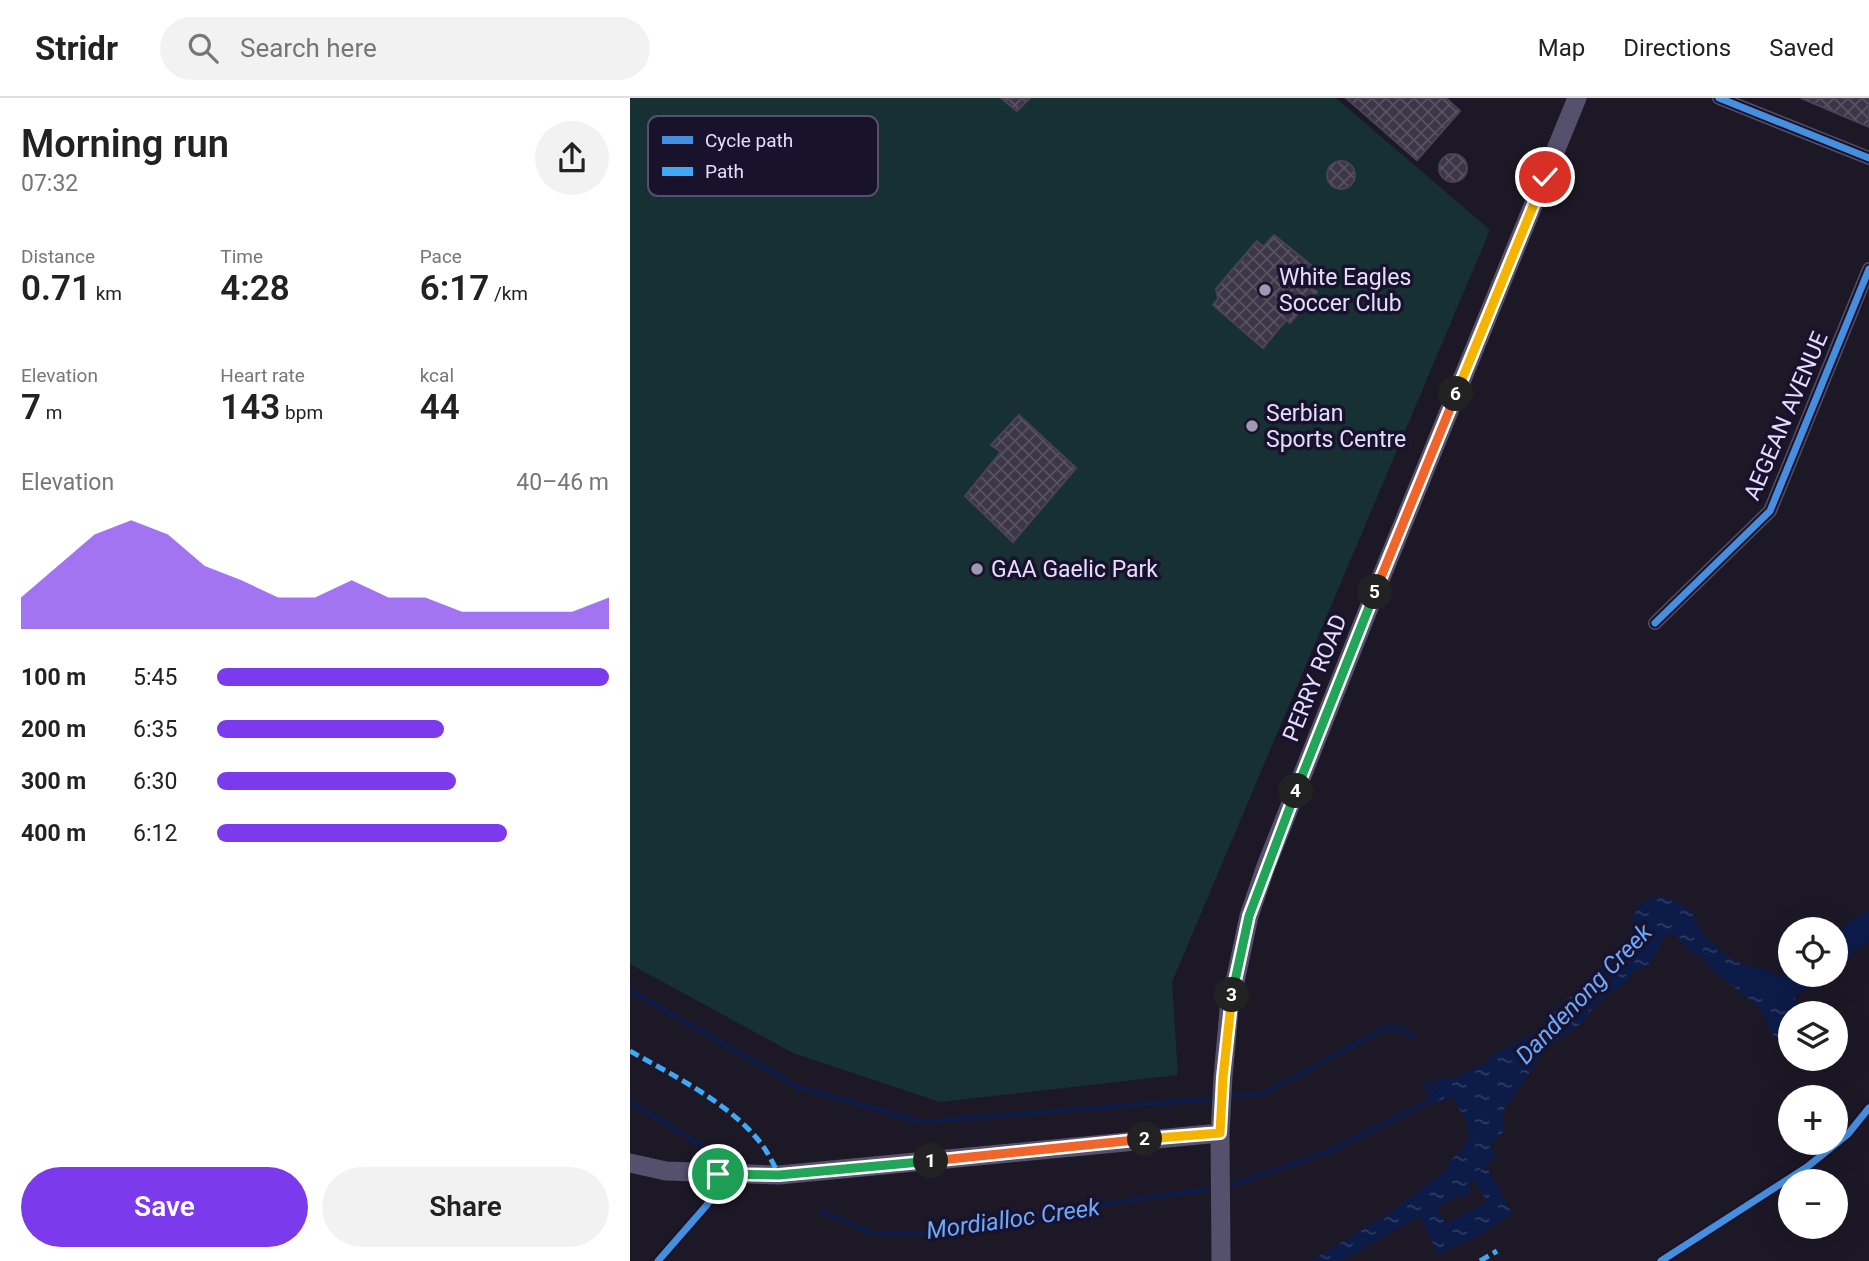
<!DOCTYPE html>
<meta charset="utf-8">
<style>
:root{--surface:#fff;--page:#f2f2f2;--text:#222;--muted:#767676;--line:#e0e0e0;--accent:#7c3aed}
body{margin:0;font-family:Roboto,sans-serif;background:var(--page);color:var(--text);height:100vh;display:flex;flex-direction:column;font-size:26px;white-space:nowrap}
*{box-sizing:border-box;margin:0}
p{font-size:23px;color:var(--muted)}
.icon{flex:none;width:38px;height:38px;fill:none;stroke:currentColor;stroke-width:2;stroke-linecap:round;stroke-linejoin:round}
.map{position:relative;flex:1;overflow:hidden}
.details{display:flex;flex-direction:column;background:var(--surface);width:630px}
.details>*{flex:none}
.controls{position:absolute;left:1148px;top:819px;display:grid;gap:14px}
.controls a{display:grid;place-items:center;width:70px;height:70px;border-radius:50%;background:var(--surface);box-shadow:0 7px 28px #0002;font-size:35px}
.pin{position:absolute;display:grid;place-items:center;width:60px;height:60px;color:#fff;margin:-30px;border:4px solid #fff;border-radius:50%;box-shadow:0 2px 7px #0007}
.km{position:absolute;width:35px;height:35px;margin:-18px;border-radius:50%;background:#222;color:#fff;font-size:19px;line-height:35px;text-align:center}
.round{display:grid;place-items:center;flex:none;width:74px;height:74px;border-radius:37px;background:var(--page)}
.head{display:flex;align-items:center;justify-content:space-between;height:119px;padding:0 21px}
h1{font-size:38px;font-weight:600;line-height:52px}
.figures{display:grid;grid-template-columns:repeat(3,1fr);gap:10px;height:119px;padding:7px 21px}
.figures div{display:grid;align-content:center}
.figures b{font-size:35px;font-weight:600}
.figures small{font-size:19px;font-weight:400}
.figures p{font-size:19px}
.chart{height:196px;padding:14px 21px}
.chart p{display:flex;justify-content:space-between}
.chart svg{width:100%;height:126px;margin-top:7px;fill:var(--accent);opacity:.7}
.action{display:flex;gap:14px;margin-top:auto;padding:14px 21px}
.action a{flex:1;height:80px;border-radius:42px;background:var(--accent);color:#fff;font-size:28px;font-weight:600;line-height:80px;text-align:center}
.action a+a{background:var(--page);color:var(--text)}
ul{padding:0 21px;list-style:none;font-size:23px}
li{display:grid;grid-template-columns:112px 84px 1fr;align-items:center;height:52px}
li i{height:18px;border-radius:9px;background:var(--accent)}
header{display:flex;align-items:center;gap:42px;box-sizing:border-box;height:98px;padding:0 35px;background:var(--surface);border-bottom:2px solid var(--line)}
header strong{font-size:33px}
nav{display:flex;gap:38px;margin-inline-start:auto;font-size:24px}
.search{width:490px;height:63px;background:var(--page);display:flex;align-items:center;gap:18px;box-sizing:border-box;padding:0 24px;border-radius:38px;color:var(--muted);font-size:26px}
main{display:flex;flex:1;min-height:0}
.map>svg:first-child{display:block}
.grass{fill:#163034}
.water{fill:url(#water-ripples);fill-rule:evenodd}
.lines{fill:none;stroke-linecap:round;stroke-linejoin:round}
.stream{stroke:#0d1b49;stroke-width:4.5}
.river{stroke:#0d1b49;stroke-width:26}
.building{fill:url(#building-cross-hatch);stroke:#494358;stroke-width:2}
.street{stroke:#524d67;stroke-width:14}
.secondary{stroke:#55506c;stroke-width:19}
.quiet{stroke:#3fa9f5;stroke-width:5;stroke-dasharray:10 5;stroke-linecap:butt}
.cycleway-casing{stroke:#19122c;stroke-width:11}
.cycleway{stroke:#468fdf;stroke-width:7}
.split-1-casing{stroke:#fff;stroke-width:14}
.split-2-casing{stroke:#fff;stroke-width:14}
.split-3-casing{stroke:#fff;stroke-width:14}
.split-4-casing{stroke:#fff;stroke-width:14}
.split-5-casing{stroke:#fff;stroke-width:14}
.split-6-casing{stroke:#fff;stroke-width:14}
.split-7-casing{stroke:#fff;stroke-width:14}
.split-1{stroke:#22a559;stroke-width:9}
.split-2{stroke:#f0652b;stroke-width:9}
.split-3{stroke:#f5b400;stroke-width:9}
.split-4{stroke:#22a559;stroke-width:9}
.split-5{stroke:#22a559;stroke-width:9}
.split-6{stroke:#f0652b;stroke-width:9}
.split-7{stroke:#f5b400;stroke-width:9}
.poi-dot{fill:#9f98b3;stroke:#19122c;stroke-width:2.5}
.labels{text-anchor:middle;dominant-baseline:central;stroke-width:7;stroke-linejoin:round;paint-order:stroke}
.poi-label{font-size:23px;fill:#e5ddff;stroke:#19122c;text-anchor:start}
.street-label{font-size:23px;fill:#e5ddff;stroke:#19122c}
.water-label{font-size:24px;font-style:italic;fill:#6baaff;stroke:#19122c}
.key{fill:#19122c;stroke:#564f6b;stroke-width:2}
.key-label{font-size:19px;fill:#e5ddff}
</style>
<header>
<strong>Stridr</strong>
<div class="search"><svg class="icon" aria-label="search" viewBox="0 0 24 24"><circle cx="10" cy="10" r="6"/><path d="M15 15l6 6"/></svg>Search here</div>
<nav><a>Map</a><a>Directions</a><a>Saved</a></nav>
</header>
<main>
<section class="details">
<div class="head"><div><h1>Morning run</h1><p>07:32</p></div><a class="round"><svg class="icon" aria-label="share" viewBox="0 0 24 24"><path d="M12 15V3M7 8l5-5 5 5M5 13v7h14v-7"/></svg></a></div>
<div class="figures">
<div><p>Distance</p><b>0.71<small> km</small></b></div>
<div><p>Time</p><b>4:28</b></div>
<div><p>Pace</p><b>6:17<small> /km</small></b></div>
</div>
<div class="figures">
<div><p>Elevation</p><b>7<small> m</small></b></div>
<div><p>Heart rate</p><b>143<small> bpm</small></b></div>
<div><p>kcal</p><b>44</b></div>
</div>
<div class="chart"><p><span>Elevation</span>40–46 m</p>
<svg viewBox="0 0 160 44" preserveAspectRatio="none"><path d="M0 44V33L10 22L20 11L30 6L40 11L50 22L60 27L70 33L80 33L90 27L100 33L110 33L120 38L130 38L140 38L150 38L160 33V44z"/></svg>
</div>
<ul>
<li><b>100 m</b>5:45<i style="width:100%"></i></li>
<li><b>200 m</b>6:35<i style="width:58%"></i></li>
<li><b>300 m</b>6:30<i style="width:61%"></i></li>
<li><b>400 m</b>6:12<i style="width:74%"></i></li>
</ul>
<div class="action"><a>Save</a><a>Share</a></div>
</section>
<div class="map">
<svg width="1239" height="1163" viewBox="0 0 1239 1163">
<defs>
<pattern id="water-ripples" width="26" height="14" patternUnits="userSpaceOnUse" patternTransform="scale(1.75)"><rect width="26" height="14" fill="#0d1b49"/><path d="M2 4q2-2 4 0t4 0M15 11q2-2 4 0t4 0" fill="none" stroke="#303c64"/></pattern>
<pattern id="building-cross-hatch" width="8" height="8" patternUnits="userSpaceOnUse" patternTransform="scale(1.75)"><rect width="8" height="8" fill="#3c3647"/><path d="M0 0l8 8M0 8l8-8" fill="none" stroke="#585363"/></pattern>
</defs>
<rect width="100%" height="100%" fill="#1c1826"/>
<path class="grass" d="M0,0H706L860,132L542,884L548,977L310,1004L163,955L0,866Z"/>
<path class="water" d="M1026,798L1043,802L1062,813C1068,837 1093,857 1115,867C1123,871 1134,870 1142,874C1152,880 1162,901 1176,911L1173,915H1160V936L1145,940L1129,909L1087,876L1073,861L1057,851L1043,835L1033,839L1021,866L1004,872L996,884L963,909L955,922L915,952L873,1013V1034L860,1047L866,1059L846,1074L857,1069L882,1115L847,1139L808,1156L790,1118L712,1163H681L761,1114L816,1072L821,1062L832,1052L837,1043L838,1027L823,999L807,1006L801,985L814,979L827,981L837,972L852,967L863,957L910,931L923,912L939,900L995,843L1003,829L1002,821L1010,807ZM842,1079L857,1103L816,1126L806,1109L832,1096L833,1100L838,1097Z"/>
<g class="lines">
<path class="stream" d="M0,892L168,989L292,1024L579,1001
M795,985L804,1000
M604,998L633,996L755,930L773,931L783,939
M0,1004L73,1048
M604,1086L702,1052L810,998
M191,1113L243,1136H306L387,1123L455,1109L578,1091"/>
<path class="river" d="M1206,852L1239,826
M1127,882L1147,896L1173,877"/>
</g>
<path class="building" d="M371,0H400L387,13Z
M716,0H816L830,13L787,62Z
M1171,0H1239V29Z
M809 70a14 14 0 1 1 28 0a14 14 0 1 1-28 0Z
M697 77a14 14 0 1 1 28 0a14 14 0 1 1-28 0Z
M644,137L692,176L680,189L687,194L660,225L656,222L633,250L583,207L588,201L586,191L602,172L627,143L633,149Z
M389,317L446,370L383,444L335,398L371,354L361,347Z"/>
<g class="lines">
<path class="street" d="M1089,0L1239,60
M1025,525L1140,413L1239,171"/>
<path class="secondary" d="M0,1065L36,1073L149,1077L590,1035
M591,1163L590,1035L593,979L599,912L619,818L636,768L750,482L947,0"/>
<path class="quiet" d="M0,953C44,978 102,1006 133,1048C139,1057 144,1067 149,1077
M850,1163L867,1153"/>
<g class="cycleway-casing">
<path id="cycleway" d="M1089,0L1239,60
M1025,525L1140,413L1239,171
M28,1163L76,1108L98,1076
M1031,1163L1177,1069L1218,1036L1239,1010"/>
</g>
<use href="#cycleway" class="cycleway"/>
</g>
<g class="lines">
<g class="split-1-casing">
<path id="split-1" d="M88,1076L149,1077L301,1063"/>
</g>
<g class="split-2-casing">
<path id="split-2" d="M301,1063L515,1041"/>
</g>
<g class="split-3-casing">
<path id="split-3" d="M515,1041L590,1035L593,979L602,897"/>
</g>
<g class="split-4-casing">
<path id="split-4" d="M602,897L619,818L666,693"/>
</g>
<g class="split-5-casing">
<path id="split-5" d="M666,693L745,494"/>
</g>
<g class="split-6-casing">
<path id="split-6" d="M745,494L826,296"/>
</g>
<g class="split-7-casing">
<path id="split-7" d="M826,296L915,79"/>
</g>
<use href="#split-1" class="split-1"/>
<use href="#split-2" class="split-2"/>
<use href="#split-3" class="split-3"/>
<use href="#split-4" class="split-4"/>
<use href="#split-5" class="split-5"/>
<use href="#split-6" class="split-6"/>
<use href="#split-7" class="split-7"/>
</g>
<g class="poi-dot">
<circle cx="635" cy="192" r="7"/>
<circle cx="622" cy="328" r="7"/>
<circle cx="347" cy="471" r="7"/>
</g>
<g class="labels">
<g class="poi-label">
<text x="649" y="179">White Eagles<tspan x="649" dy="26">Soccer Club</tspan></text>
<text x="636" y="315">Serbian<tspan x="636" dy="26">Sports Centre</tspan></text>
<text x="361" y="471">GAA Gaelic Park</text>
</g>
<g class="street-label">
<text transform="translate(1156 318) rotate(-67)">AEGEAN AVENUE</text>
<text transform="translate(685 580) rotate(-68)">PERRY ROAD</text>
</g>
<g class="water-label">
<text transform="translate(954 896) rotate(-46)">Dandenong Creek</text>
<text transform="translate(383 1121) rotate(-8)">Mordialloc Creek</text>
</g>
</g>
<rect x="18" y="18" width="230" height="80" rx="10" class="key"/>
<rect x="32" y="38" width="31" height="8" fill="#468fdf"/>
<rect x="32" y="69" width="31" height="9" fill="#3fa9f5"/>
<g class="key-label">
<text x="75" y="49">Cycle path</text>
<text x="75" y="80">Path</text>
</g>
</svg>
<div class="controls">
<a><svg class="icon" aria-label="locate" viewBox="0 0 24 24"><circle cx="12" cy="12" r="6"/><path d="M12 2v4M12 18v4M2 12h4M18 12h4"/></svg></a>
<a><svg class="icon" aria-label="layers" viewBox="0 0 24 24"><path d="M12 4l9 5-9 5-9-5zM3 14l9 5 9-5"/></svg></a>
<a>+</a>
<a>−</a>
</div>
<div class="pin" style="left:88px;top:1076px;background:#1e9e55"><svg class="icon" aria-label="arrive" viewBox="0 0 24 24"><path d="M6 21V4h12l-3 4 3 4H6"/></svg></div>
<div class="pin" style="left:915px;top:79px;background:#d93025"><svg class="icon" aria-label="check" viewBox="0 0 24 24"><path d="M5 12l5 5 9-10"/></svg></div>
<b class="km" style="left:301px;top:1063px">1</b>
<b class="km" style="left:515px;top:1041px">2</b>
<b class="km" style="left:602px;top:897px">3</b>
<b class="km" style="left:666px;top:693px">4</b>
<b class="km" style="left:745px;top:494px">5</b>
<b class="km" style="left:826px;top:296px">6</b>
</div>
</main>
